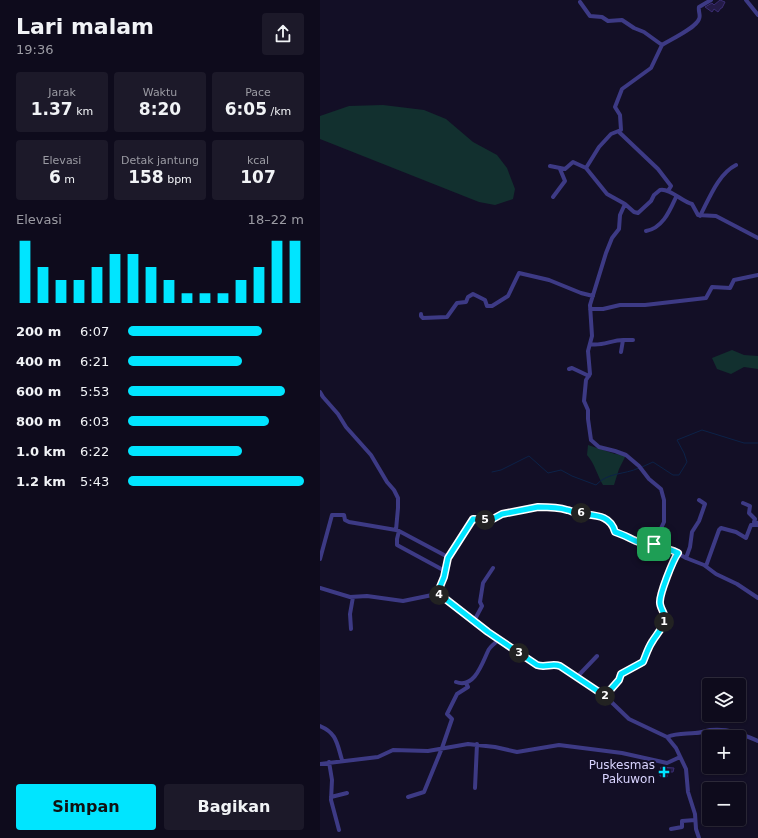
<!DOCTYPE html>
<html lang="id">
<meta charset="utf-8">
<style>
:root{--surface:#0e0b1c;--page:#1c1929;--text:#f1f3f6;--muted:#9b9ba3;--line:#2e2b3b;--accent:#00e5ff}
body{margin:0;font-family:"DejaVu Sans",sans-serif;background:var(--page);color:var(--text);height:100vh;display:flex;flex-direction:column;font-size:15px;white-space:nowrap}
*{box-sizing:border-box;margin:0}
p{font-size:13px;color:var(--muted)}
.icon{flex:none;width:22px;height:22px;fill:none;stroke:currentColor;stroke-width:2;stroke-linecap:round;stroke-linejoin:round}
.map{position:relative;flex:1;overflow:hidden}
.details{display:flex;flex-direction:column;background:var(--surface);width:320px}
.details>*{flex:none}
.buttons{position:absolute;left:382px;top:678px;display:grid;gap:8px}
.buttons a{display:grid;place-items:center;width:44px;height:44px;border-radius:4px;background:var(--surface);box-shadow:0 1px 3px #0004,0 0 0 1px var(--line);font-size:20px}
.pin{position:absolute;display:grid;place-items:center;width:34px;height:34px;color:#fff;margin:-17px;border-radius:8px;box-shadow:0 2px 6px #0006}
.km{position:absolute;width:20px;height:20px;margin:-10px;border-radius:50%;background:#222;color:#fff;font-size:11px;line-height:20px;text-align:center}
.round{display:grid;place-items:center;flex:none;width:42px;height:42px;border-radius:4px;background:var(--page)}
.summary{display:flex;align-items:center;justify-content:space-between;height:68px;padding:0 16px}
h1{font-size:22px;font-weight:700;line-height:30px}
.metrics{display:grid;grid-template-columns:repeat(3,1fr);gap:6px;height:68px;padding:4px 16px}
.metrics div{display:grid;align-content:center;border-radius:4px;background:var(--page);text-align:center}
.metrics b{font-size:17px;font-weight:700}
.metrics small{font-size:11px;font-weight:400}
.metrics p{font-size:11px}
.chart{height:112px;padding:8px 16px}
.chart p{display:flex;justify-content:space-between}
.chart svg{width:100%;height:72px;margin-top:4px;stroke:var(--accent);stroke-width:6}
.primary-button{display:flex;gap:8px;margin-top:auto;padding:8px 16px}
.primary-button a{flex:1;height:46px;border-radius:4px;background:var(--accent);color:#111;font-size:16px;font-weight:700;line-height:46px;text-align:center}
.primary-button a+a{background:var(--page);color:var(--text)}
ul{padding:0 16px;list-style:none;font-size:13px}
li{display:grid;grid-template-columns:64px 48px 1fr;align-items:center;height:30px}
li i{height:10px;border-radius:5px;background:var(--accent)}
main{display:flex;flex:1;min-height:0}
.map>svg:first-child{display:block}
.green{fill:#12302f}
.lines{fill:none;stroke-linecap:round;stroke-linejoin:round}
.stream{stroke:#0c2248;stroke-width:1}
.building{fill:#241b47;stroke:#3b2d73}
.minor{stroke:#3d3a85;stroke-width:4}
.route-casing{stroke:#fff;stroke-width:8}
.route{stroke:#00e5ff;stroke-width:5}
.poi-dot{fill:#00e5ff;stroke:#130f26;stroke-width:1.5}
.labels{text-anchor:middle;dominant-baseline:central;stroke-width:4;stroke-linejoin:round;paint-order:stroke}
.poi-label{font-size:12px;fill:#d9d4ff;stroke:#130f26;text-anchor:end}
</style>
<main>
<section class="details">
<div class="summary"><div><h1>Lari malam</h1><p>19:36</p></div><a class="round"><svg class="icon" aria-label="share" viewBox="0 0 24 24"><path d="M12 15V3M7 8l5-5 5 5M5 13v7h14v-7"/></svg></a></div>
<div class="metrics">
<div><p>Jarak</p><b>1.37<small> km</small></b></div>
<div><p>Waktu</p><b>8:20</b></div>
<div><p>Pace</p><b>6:05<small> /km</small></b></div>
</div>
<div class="metrics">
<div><p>Elevasi</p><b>6<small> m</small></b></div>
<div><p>Detak jantung</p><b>158<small> bpm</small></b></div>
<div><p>kcal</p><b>107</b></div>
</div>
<div class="chart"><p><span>Elevasi</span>18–22 m</p>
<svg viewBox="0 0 160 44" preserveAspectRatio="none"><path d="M5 44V6M15 44V22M25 44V30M35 44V30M45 44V22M55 44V14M65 44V14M75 44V22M85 44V30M95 44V38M105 44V38M115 44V38M125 44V30M135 44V22M145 44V6M155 44V6"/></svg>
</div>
<ul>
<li><b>200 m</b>6:07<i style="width:76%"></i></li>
<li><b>400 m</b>6:21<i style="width:65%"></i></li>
<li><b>600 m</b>5:53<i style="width:89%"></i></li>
<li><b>800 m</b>6:03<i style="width:80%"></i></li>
<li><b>1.0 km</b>6:22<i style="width:65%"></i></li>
<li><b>1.2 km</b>5:43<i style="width:100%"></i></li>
</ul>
<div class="primary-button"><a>Simpan</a><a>Bagikan</a></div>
</section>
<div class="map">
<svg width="438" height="838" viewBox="0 0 438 838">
<rect width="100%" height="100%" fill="#130f26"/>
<path class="green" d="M63,105L104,110L126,119L153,142L177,155L187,168L195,189L193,199L175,205L159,202L0,139V116L29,106Z
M412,350L424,355L438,356V369L424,367L411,374L397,369L392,358Z
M268,445L295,454L306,455L299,469L294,485H283C277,475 275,464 267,455Z"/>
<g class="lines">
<path class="stream" d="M322,467L333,462L353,475H359L367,462L364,453L357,440L382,430L424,443H438
M172,472L181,470L209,456L228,473L241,470L252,476L276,485C288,472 304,475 319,468"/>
</g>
<path class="building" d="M400,0L405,2L402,8H401L398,12L394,9L392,12L385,7L392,3L394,5Z
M341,767L354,768L353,772H347V777L340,776Z"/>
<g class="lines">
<path class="minor" d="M426,0L438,15
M260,2L270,16L282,17L288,21L302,20L314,28L324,32L342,45
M299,132L338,169L351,186L348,191
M230,166L245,169L253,162L266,168L279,147L291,134L301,130L300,115L295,107L302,89L331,68L342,45C350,40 376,28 379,19C381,16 378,11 379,7L391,0
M266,168L287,194L305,204
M233,197L245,181L240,169
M380,216C389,199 398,174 416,165
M326,231C343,228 350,210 356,197
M270,309H283L300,305H325L386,298L392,287L410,288L414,280L438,275
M101,314V316L103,318L127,317L137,303L146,302L148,297L153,294L165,300L167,306H172L188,296L199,273L229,280L261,293L273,296
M303,340H313
M270,344C280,347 292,340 303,340L301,352
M249,369L252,368L269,376
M0,392L3,397L18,414L26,427L51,455L67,482L74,490L78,498V508L76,530L79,531L77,539V545L125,571L122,584L117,594
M379,500L385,504L379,521L372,532L370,547L366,558L350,549L335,545L334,543L344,522V500L341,489L329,479L319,466L306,455L295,451L279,447L271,440L268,419V410L264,401L266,380L270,374L268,351L272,336L270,305L286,253L292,238L299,229L300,215L305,204L314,212L318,213L331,201L334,195L340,190C350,188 361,201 372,204L378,215L396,216L438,238
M423,503L430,506L429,513L435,519L434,522L438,523
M79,531L126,556L128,559L125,571
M128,558L153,519L171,520L182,514L218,507L241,509L254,513L278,516L291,522L294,526L295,532L322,543L334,544
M366,558L384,565L396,574L417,584L438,598
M0,559L12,515H24L25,520L29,522L76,530
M386,566L399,530L401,528L416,532L426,538L431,525H438
M0,588L30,597L47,596L83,601L117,594L120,595L168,632L217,665C225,668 232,663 241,666L283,694L309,719L347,737L356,748L366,769L368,792L375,814L376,829L379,838
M154,621L162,606L160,602L163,583L173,568
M31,629L30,614L33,597
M257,677L277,656
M136,682C154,689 162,664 168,651C170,646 176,643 179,639
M285,696L299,680L301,674L323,662C326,655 328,648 332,642C336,635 343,628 345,620C346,615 340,608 340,603C339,594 353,560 358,553
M0,726C17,733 17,744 22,760
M347,737C357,733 365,734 375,733C380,733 385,731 390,730C409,728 422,734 438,741
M9,762L12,780L11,800L19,830
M0,764L58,757L73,750L108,751L148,744L175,747L197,752L239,745L302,753L347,763L360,757
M155,788L157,744
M11,797L27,793
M88,797L104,792L122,748L132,719L127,714L137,694L148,687L146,683
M351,829L362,827V821L375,820"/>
</g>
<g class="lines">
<g class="route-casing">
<path id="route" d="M218,507C227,507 238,507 247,510C250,510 252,512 256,513C272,516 290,513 295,532C305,535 312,540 321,543C334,547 345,546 358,553C353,560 339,595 340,603C340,608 346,615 345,620C343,628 336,635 332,642C328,648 326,655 323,662L301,674L299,680L285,696L240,666C232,663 225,668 217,665L168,632L123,597L117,594L124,577L128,558L153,519L171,520L182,514Z"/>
</g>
<use href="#route" class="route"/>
</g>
<path class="poi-dot" d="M342 766h4v4h4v4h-4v4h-4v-4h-4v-4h4z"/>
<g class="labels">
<g class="poi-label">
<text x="335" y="765">Puskesmas<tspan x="335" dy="14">Pakuwon</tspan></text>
</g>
</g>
</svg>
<div class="buttons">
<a><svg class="icon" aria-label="layers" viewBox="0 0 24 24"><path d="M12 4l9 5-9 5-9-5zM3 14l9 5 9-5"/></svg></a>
<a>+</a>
<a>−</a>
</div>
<div class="pin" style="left:334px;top:544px;background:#1e9e55"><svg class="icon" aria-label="arrive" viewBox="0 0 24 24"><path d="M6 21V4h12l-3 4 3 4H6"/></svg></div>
<b class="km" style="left:344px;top:622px">1</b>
<b class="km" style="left:285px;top:696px">2</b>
<b class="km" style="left:199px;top:653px">3</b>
<b class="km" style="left:119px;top:595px">4</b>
<b class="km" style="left:165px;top:520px">5</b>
<b class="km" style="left:261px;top:513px">6</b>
</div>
</main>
